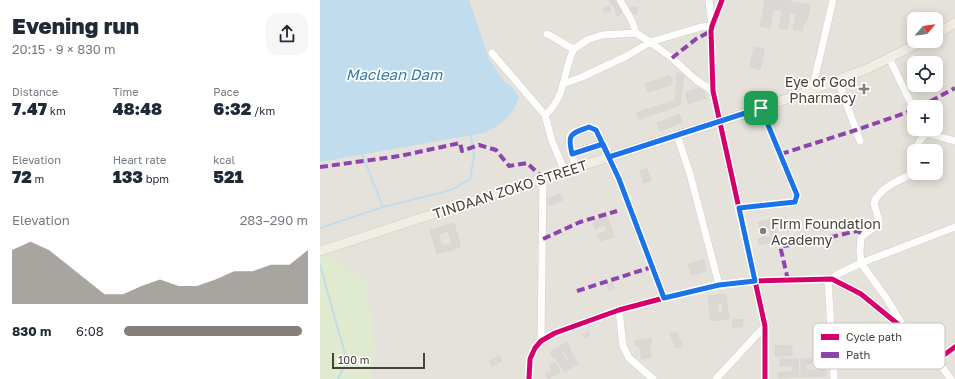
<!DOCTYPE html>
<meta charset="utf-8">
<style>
:root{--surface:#fff;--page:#f6f6f7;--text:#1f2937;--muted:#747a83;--accent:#847f78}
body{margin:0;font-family:"Golos Text",sans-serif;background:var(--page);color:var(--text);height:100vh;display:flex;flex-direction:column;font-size:15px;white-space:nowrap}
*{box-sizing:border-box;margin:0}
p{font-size:13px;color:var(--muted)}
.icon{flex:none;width:22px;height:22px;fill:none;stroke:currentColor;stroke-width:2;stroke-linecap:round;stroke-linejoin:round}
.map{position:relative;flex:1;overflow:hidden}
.side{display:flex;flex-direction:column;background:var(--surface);width:320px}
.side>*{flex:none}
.needle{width:26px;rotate:61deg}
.fabs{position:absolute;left:587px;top:12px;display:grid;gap:8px}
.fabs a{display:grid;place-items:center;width:36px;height:36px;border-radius:8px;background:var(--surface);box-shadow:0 2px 10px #0003;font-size:20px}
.scale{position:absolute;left:12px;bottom:10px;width:93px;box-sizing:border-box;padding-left:4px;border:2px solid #484239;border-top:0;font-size:11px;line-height:14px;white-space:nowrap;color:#484239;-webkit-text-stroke:3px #fff;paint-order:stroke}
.pin{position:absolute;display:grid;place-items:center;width:34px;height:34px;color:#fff;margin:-17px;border-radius:8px;box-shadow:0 2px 6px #0006}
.round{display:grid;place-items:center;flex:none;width:42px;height:42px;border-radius:12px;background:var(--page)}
.head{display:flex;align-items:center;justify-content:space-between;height:68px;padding:0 12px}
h1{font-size:22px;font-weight:800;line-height:30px}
.figures{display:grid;grid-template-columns:repeat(3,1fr);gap:6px;height:68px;padding:4px 12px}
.figures div{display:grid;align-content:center}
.figures b{font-size:17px;font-weight:800}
.figures small{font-size:11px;font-weight:400}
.figures p{font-size:11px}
.chart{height:112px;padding:8px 12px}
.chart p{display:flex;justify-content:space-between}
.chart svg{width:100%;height:72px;margin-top:4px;fill:var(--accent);opacity:.7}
ul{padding:0 12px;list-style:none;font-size:13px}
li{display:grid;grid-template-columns:64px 48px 1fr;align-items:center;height:30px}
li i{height:10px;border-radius:5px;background:var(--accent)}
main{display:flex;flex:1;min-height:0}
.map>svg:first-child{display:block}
.residential{fill:#e5e2db;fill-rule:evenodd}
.education{fill:#e8e3d9}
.green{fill:#e0eacf}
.water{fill:#c1dcec}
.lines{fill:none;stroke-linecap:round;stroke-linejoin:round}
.stream{stroke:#c1dcec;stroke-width:2}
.building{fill:#dad7d4;stroke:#dad7d3;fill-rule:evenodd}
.minor-casing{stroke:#d0cecb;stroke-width:8}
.major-casing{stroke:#d3cbbc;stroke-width:10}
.minor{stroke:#fdfdfc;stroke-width:7}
.major{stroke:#f1ede5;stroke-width:9}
.quiet{stroke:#8e44ad;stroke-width:4;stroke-dasharray:8 4;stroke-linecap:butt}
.cycleway-casing{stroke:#fff;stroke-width:8}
.cycleway{stroke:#d6006c;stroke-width:5}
.route-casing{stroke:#fff;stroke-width:8}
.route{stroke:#1a73e8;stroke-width:5}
.poi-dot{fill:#847f78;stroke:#fff;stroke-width:1.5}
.labels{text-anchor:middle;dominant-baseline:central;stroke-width:3.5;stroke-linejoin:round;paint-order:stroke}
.poi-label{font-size:14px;fill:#484239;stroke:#fff;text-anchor:end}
.street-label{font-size:14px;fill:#484239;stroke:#fff}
.water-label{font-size:15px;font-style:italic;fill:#377aa4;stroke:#fff}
.key{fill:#fff;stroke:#c8c6c4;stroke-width:1}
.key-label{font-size:11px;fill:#484239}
</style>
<main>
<section class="side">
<div class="head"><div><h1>Evening run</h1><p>20:15 · 9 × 830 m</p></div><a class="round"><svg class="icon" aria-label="share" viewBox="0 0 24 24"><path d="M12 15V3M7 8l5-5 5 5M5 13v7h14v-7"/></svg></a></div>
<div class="figures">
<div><p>Distance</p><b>7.47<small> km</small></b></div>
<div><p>Time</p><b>48:48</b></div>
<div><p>Pace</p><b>6:32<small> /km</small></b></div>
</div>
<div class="figures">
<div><p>Elevation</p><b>72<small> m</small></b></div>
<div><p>Heart rate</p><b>133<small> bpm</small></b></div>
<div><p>kcal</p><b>521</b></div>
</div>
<div class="chart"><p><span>Elevation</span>283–290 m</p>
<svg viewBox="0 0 160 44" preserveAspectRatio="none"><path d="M0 44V11L10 6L20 11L30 20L40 29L50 38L60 38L70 33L80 29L90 33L100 33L110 29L120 24L130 24L140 20L150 20L160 11V44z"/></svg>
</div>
<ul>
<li><b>830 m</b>6:08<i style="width:97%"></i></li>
</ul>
</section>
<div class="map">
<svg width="635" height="379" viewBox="0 0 635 379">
<rect width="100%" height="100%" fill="#f2f0ed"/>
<path class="residential" d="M0,0H635V379H0ZM594,19H616V41H594ZM594,63H616V85H594ZM594,107H616V129H594ZM594,151H616V173H594Z"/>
<path class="education" d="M456,213L462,243L430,250L423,220Z"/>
<path class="green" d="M7,255L47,282L55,350L52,379H0V257Z"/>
<path class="water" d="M0,0H149L170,61L184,81L192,87L199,97C193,115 182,125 164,133L0,162Z"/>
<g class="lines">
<path class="stream" d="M42,154L63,207
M0,228L63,207L131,190L150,179L154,156L151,135
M0,265L27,361L18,379"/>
</g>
<path class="building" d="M289,0H296L299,4L295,8Z
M445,0H464L490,5L487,20H485L482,31L473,29L476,14L470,13L467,29L459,28L462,11L453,9L450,28L440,26Z
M289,6L291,10L285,13L283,9Z
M300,6L304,11L298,16L295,12L297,11L295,9Z
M317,7L318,13L309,14V8Z
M434,47L445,49L440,70L430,67Z
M357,73L364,74L360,105H355Z
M350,75L353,84L328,92L325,84Z
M382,87L386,98L369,104L365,93Z
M353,101L355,107L319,119L316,113Z
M359,114L362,122L340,131L337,123Z
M327,169L331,181L324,183L320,171Z
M240,194L243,200L228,206L226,199Z
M287,216L294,237L280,241L277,235L287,231L285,225L275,229L273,221Z
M454,219L459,241L439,245L438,239L451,236L449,228L440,230L438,222Z
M134,223L141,247L117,254L110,230ZM128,231L132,244L122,246L118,234Z
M384,260L386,271L371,275L368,264Z
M293,283L294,289L289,291L287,285Z
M406,294L409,319L391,321L388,296ZM402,303L403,313L398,314L397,304Z
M413,319L423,320L422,327H412Z
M268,331L270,335L264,338L262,334Z
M356,331L363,346L356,348L350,334Z
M331,338L332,343H329L331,357L322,359L319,345L316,346L315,341Z
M247,342L250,348L233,357L230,352Z
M472,345V355L455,356V346Z
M249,348L258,364L244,372L235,357L242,354L247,361L249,359L244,351Z
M179,356L182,361L172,366L169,361Z
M505,358L506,376L481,377V359ZM499,363V370H486V364Z
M460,359H478L479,377L458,378V372H472V366H460Z
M235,362L240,372L228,379L225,374L232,370L229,366Z"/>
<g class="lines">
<g class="minor-casing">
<path id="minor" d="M300,0L312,21L316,33
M402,0L392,26L391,31L393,91L445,326V379
M227,34C237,38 244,45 254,49L267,40L282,35L316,33L337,47L352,58L376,80L393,91
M172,53L225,115L232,141L245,172
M569,58L594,109
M518,80L540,141
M243,84L262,77L307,56L330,42L381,27L392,26L389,0
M492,90L513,0
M225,115C247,96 242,72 254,49
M604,129L606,133L635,141
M357,135L370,174L399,285
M596,151L599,142L606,133
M252,154L283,143
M256,168C254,161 245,139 252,133C254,132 259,131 261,130C267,128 271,126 276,130L299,179L344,298
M419,208L470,203L475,202L477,195L441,108
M508,279L514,379
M512,279L518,274L541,263L635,227
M299,310L303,346L309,358L333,379
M583,326L567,299L541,263L540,251L541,237L559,224V221L554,203C559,188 581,179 595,173
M221,341L223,178
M617,360L631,379
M209,379L210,359L215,348L221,341L235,333L299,310L344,298L399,285L435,281L512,279L541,294L585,330L604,357L611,361L617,360L635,347
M396,379L445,326"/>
</g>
<g class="major-casing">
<path id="major" d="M616,34L635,23
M0,251L223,178L400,122L492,90L549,68L603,41"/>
</g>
<use href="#minor" class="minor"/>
<use href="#major" class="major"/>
<path class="quiet" d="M352,58L376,39L391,31
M600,107L635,88
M461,154L536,130L594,110
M0,167L80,156L140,143L142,151L159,145L176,150L189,166L207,163L223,178
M223,239L260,222L297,211
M468,280L461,250V247L464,246L502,239L537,231L543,234
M257,291L332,267"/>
<g class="cycleway-casing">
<path id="cycleway" d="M402,0L392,26L391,31L393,91L445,326V379
M209,379L210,359L215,348L221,341L235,333L299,310L344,298L399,285L435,281L512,279L541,294L585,330L604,357L611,361L617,360L635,347"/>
</g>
<use href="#cycleway" class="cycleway"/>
</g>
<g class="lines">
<g class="route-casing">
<path id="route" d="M441,108L289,157L283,144L252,154C247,133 251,134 269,127L276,130L299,179L344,298L399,285L435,281L419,208L475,202L477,195L441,108"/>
</g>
<use href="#route" class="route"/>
</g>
<g class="poi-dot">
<path d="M542 83h4v4h4v4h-4v4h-4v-4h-4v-4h4z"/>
<circle cx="443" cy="231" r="4"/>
</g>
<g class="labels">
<g class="poi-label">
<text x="536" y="81">Eye of God<tspan x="536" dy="16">Pharmacy</tspan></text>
<text x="451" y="223" text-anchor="start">Firm Foundation<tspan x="451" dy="16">Academy</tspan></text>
</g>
<g class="street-label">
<text transform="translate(190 189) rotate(-18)">TINDAAN ZOKO STREET</text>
</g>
<g class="water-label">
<text x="74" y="74">Maclean Dam</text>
</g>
</g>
<rect x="493" y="323" width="132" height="46" rx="6" class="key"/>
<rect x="501" y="334" width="18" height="6" fill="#d6006c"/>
<rect x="501" y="352" width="18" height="6" fill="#8e44ad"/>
<g class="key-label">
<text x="526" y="341">Cycle path</text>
<text x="526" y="359">Path</text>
</g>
</svg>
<div class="fabs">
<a><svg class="needle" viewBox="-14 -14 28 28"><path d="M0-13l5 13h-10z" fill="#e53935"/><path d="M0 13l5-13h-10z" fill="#747a83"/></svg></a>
<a><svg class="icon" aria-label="locate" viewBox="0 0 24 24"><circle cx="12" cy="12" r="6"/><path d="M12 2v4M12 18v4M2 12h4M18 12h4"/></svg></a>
<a>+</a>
<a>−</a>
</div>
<div class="scale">100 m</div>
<div class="pin" style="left:441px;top:108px;background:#1e9e55"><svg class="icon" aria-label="arrive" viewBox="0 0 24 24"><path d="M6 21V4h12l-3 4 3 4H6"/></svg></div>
</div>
</main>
